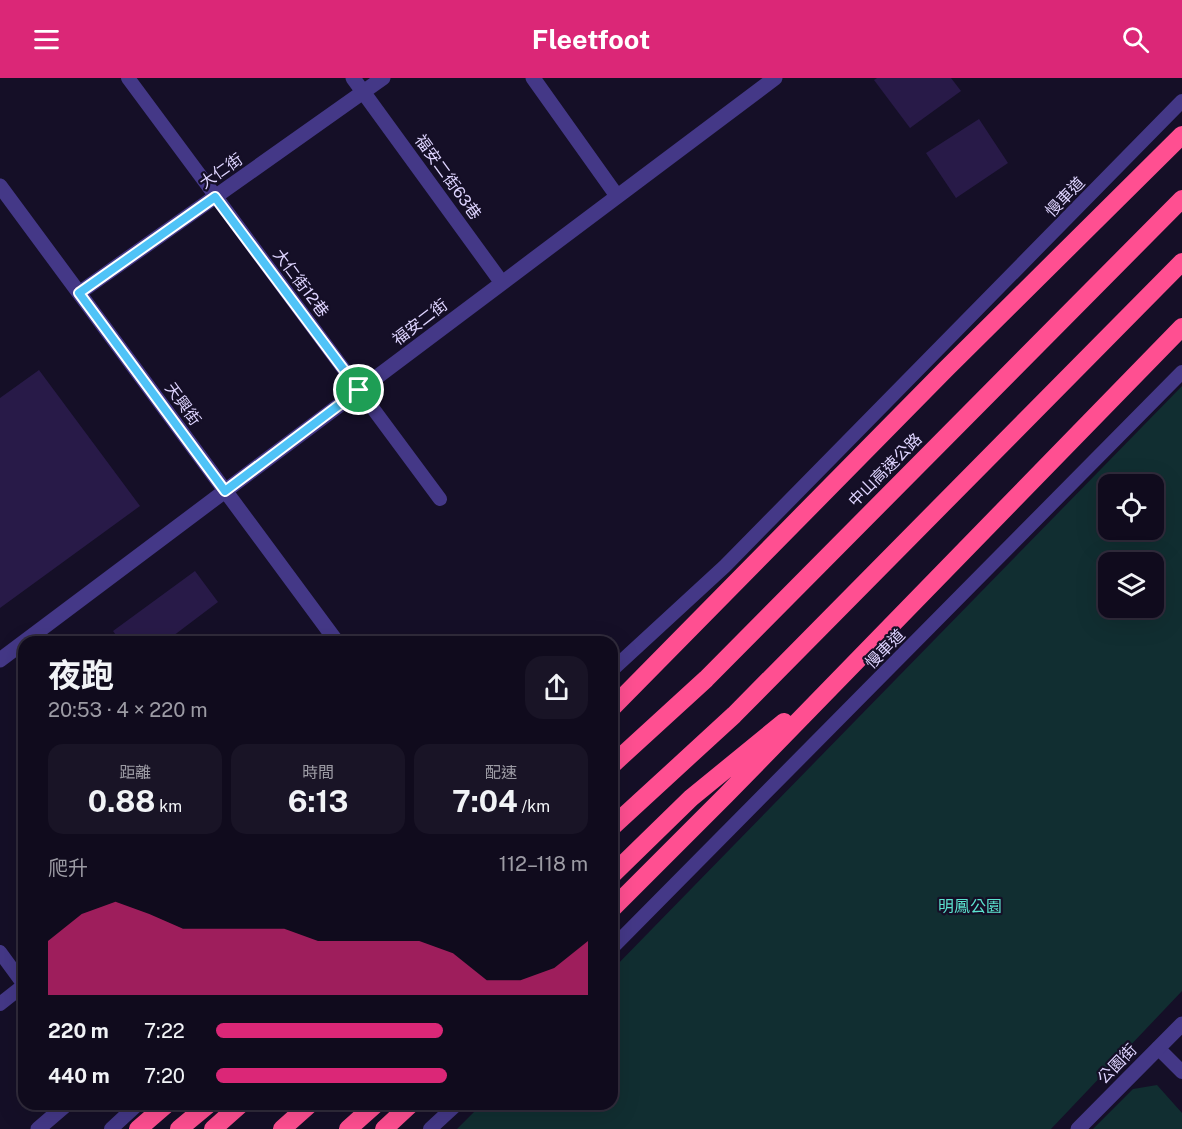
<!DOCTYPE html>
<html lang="zh-TW">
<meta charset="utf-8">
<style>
:root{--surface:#100b1d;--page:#191426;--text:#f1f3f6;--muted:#9c9ba4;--line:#302b3b;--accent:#db2777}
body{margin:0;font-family:"Public Sans","Noto Sans TC",sans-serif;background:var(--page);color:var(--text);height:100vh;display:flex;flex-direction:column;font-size:22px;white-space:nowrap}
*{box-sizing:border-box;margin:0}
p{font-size:20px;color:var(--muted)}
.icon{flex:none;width:33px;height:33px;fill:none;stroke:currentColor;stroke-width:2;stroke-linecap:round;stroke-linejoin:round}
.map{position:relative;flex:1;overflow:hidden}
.sheet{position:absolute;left:18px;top:558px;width:600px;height:474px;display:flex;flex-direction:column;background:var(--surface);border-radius:18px;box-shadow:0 6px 24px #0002,0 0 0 2px var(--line)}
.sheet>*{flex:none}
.buttons{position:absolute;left:1098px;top:396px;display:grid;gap:12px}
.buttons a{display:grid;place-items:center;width:66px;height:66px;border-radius:12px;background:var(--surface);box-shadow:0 6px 24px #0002,0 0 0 2px var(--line);font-size:30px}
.pin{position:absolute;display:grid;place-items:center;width:51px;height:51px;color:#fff;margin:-26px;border:3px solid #fff;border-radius:50%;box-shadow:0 2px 6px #0007}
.round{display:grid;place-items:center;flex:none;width:63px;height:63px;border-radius:18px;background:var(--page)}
.summary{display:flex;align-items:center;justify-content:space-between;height:102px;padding:0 30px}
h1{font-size:33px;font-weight:700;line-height:45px}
.figures{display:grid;grid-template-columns:repeat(3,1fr);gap:9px;height:102px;padding:6px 30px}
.figures div{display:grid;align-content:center;border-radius:15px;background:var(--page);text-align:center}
.figures b{font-size:30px;font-weight:700}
.figures small{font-size:16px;font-weight:400}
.figures p{font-size:16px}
.chart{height:168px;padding:12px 30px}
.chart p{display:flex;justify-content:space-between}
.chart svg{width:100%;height:108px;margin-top:6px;fill:var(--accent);opacity:.7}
ul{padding:0 30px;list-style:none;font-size:20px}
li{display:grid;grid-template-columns:96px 72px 1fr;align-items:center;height:45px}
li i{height:15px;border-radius:8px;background:var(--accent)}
header{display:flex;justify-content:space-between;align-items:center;height:78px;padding:0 30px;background:var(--accent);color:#fff;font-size:27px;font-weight:700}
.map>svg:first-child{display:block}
.green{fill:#112e31;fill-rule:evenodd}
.building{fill:#281a48}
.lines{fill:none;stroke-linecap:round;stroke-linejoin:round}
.lane{stroke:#443887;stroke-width:14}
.street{stroke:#443887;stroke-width:15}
.highway{stroke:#ff4f91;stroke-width:18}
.route-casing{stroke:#fff;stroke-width:12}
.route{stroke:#4fc3f7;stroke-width:8}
.labels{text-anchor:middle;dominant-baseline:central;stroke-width:4.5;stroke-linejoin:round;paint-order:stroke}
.street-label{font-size:16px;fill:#ded4ff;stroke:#150f27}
.park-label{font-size:16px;fill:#5ce3cf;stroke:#150f27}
</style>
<header><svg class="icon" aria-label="menu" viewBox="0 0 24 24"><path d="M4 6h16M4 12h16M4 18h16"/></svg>Fleetfoot<svg class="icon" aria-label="search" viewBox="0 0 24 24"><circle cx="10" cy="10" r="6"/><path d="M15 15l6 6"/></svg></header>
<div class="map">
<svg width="1182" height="1051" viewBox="0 0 1182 1051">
<rect width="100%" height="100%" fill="#150f27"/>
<path class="green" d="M1182,308V913L1051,1051H457L482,1026H612V892ZM1108,406H1154V452H1108ZM1108,484H1154V530H1108Z
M1157,1007L1182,1035V1051H1093L1133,1011Z"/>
<path class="building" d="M877,0H951L961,13L910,50L874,2Z
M979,41L1008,85L956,120L926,75Z
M39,292L140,428L0,530V320Z
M195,493L218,524L169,561L171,564H121L113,553Z"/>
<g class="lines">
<path class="lane" d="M128,0L440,421
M612,592L725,488L1182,23
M612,870L1182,294
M0,874L24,907
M0,926L24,907
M1158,970L1182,994
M111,1051L138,1026
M430,1051L457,1026"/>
<path class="street" d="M353,0L502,205
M533,0L617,118
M0,108L337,564
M79,215L383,0
M0,582L775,0
M38,1051L67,1026
M1078,1051L1182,946"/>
<path class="highway" d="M612,630L946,291L1182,57
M612,687L706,601L1182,121
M612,749L734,637L1182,184
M612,797L691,720L784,644
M612,831L726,717L1182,249
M138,1051L167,1026
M179,1051L209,1026
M213,1051L241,1026
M282,1051L310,1026
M348,1051L376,1026
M384,1051L411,1026"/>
</g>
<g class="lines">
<g class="route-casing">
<path id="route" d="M215,119L359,312L225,413L79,215Z"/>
</g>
<use href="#route" class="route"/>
</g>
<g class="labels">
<g class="street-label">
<text transform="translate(221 93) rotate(-35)">大仁街</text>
<text transform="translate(448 99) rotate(54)">福安二街63巷</text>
<text transform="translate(1065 119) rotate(-46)">慢車道</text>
<text transform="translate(301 205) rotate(53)">大仁街12巷</text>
<text transform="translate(420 244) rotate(-37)">福安二街</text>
<text transform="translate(183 326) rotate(54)">天興街</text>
<text transform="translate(885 392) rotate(-45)">中山高速公路</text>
<text transform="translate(885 571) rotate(-45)">慢車道</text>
<text transform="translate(1117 986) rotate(-46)">公園街</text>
</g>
<g class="park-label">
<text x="970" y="828">明鳳公園</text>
</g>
</g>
</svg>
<div class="buttons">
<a><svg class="icon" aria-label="locate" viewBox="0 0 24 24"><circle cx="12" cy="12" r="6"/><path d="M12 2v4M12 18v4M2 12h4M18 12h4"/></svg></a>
<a><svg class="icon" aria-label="layers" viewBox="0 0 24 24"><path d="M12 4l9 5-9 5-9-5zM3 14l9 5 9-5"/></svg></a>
</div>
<div class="pin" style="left:359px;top:312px;background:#1e9e55"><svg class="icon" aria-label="arrive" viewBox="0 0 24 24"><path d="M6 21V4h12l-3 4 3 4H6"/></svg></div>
<section class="sheet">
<div class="summary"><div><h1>夜跑</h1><p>20:53 · 4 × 220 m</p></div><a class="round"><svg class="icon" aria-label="share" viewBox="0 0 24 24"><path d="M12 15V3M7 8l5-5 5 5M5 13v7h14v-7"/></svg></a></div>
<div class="figures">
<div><p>距離</p><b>0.88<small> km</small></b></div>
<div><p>時間</p><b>6:13</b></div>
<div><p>配速</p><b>7:04<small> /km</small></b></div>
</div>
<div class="chart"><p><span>爬升</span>112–118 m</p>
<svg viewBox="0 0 160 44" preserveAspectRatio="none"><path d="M0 44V22L10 11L20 6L30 11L40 17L50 17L60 17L70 17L80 22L90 22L100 22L110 22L120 27L130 38L140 38L150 33L160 22V44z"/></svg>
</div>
<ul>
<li><b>220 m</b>7:22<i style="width:61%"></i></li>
<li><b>440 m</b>7:20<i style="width:62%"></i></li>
</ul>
</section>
</div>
